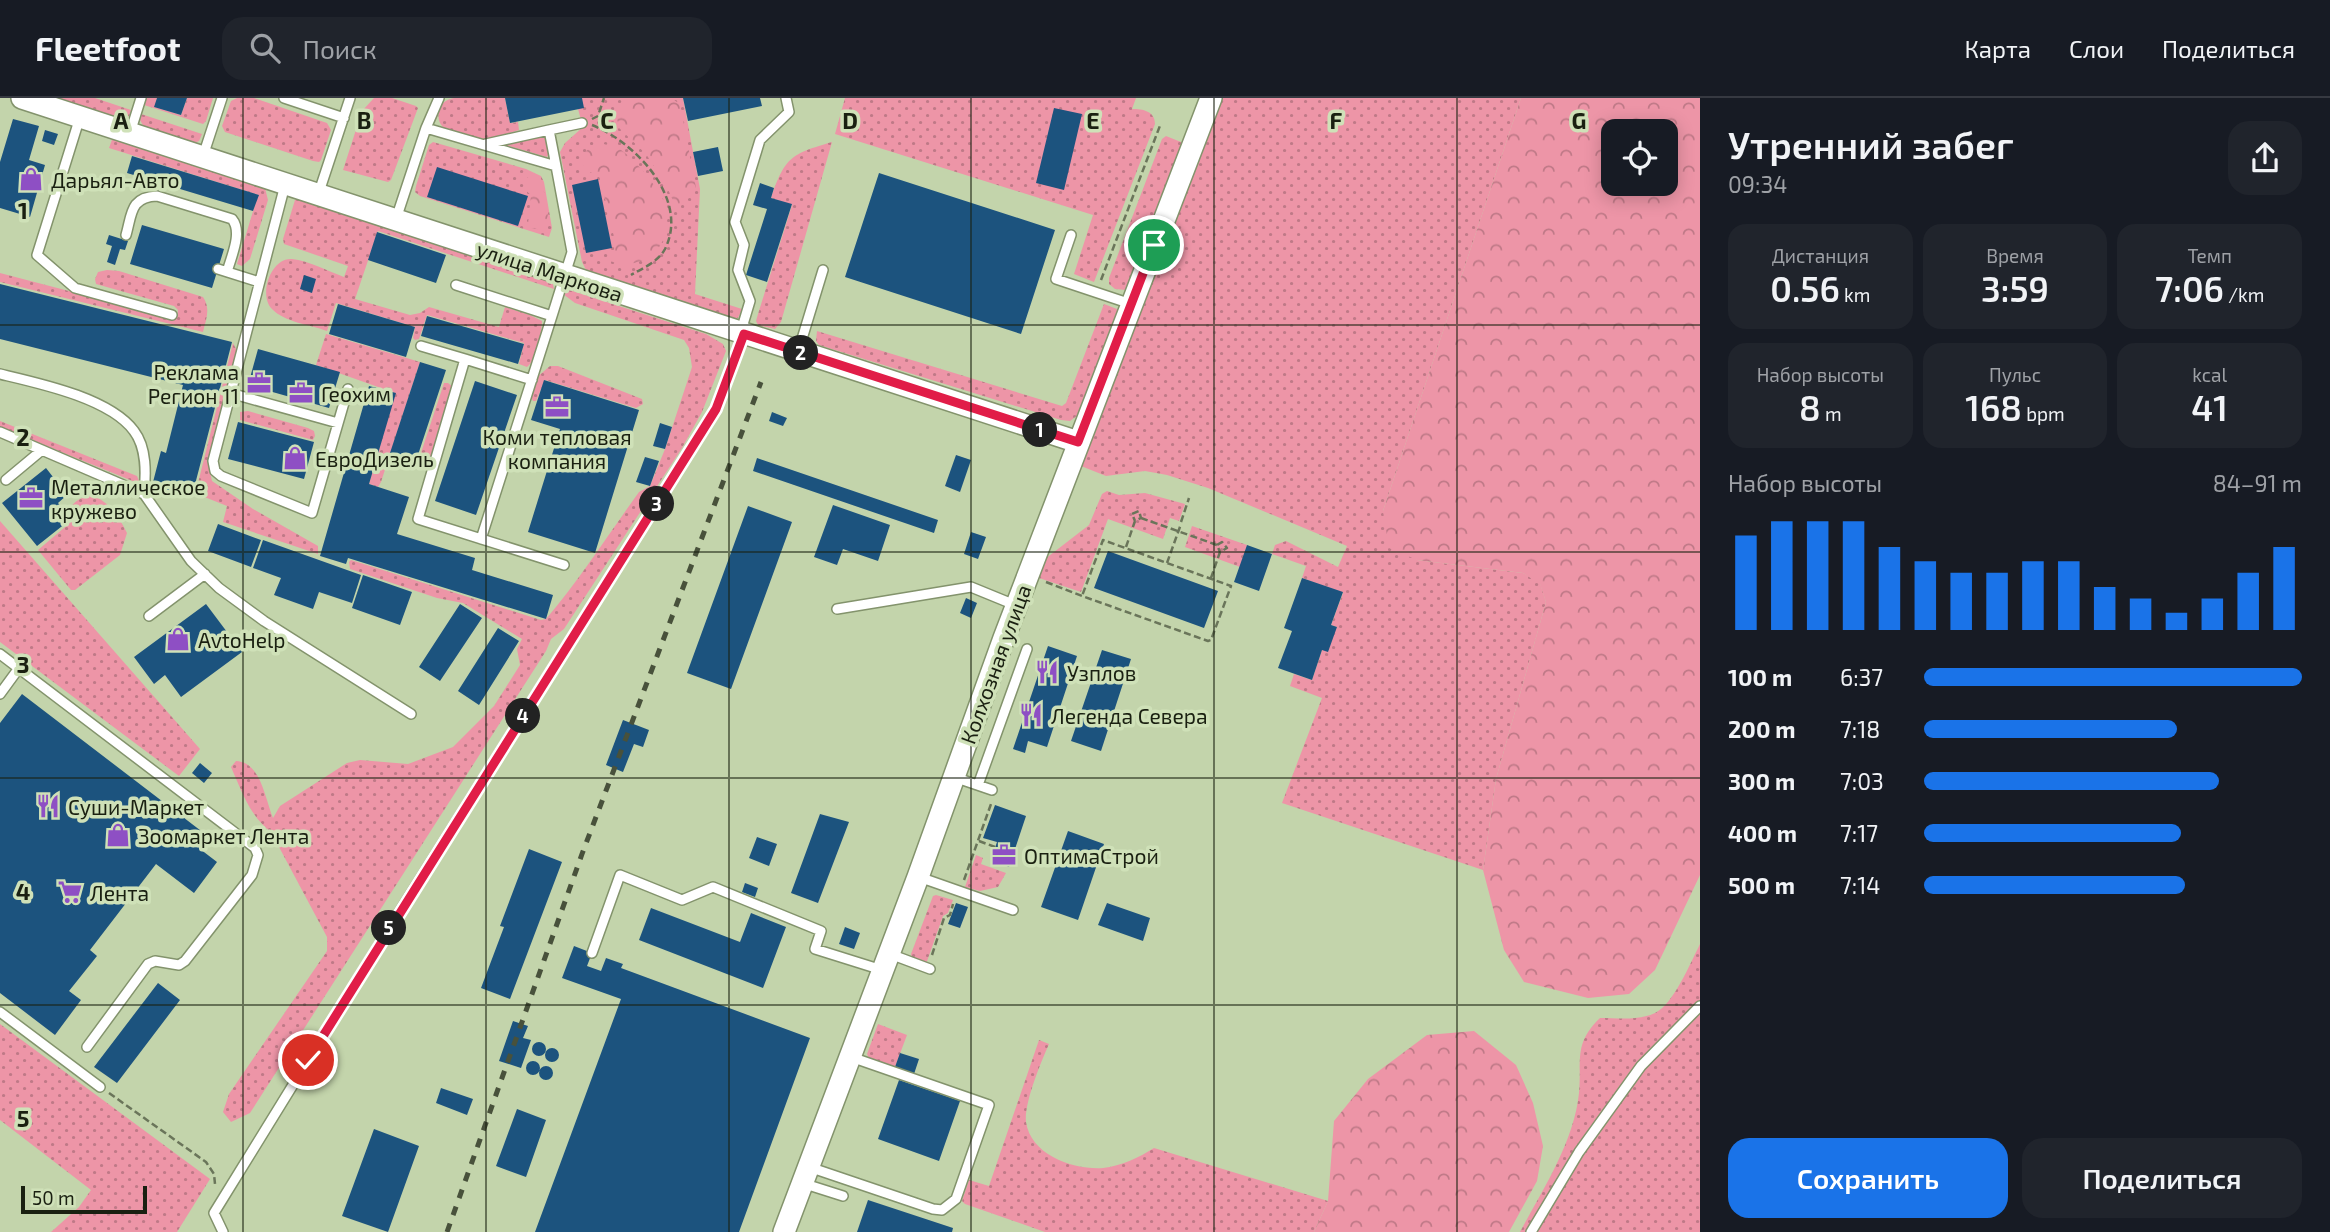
<!DOCTYPE html>
<html lang="ru">
<meta charset="utf-8">
<style>
:root{--surface:#171b24;--page:#20242c;--text:#f1f3f6;--muted:#9ea1a6;--line:#363941;--accent:#1a73e8}
body{margin:0;font-family:"Exo 2",sans-serif;background:var(--page);color:var(--text);height:100vh;display:flex;flex-direction:column;font-size:26px;white-space:nowrap}
*{box-sizing:border-box;margin:0}
p{font-size:23px;color:var(--muted)}
.icon{flex:none;width:38px;height:38px;fill:none;stroke:currentColor;stroke-width:2;stroke-linecap:round;stroke-linejoin:round}
.map{position:relative;flex:1;overflow:hidden}
.panel{display:flex;flex-direction:column;background:var(--surface);width:630px}
.panel>*{flex:none}
.buttons{position:absolute;left:1601px;top:21px;display:grid;gap:14px}
.buttons a{display:grid;place-items:center;width:77px;height:77px;border-radius:14px;background:var(--surface);box-shadow:0 4px 18px #0003;font-size:35px}
.scale{position:absolute;left:21px;bottom:18px;width:126px;box-sizing:border-box;padding-left:7px;border:4px solid #1a2011;border-top:0;font-size:19px;line-height:24px;white-space:nowrap;color:#1a2011;-webkit-text-stroke:5px #cfe1b8;paint-order:stroke}
.pin{position:absolute;display:grid;place-items:center;width:60px;height:60px;color:#fff;margin:-30px;border:4px solid #fff;border-radius:50%;box-shadow:0 2px 7px #0007}
.km{position:absolute;width:35px;height:35px;margin:-18px;border-radius:50%;background:#222;color:#fff;font-size:19px;line-height:35px;text-align:center}
.round{display:grid;place-items:center;flex:none;width:74px;height:74px;border-radius:21px;background:var(--page)}
.headline{display:flex;align-items:center;justify-content:space-between;height:119px;padding:0 28px}
h1{font-size:38px;font-weight:600;line-height:52px}
.metrics{display:grid;grid-template-columns:repeat(3,1fr);gap:10px;height:119px;padding:7px 28px}
.metrics div{display:grid;align-content:center;border-radius:18px;background:var(--page);text-align:center}
.metrics b{font-size:35px;font-weight:600}
.metrics small{font-size:19px;font-weight:400}
.metrics p{font-size:19px}
.chart{height:196px;padding:14px 28px}
.chart p{display:flex;justify-content:space-between}
.chart svg{width:100%;height:126px;margin-top:7px;stroke:var(--accent);stroke-width:6}
.action{display:flex;gap:14px;margin-top:auto;padding:14px 28px}
.action a{flex:1;height:80px;border-radius:21px;background:var(--accent);color:#fff;font-size:28px;font-weight:600;line-height:80px;text-align:center}
.action a+a{background:var(--page);color:var(--text)}
ul{padding:0 28px;list-style:none;font-size:23px}
li{display:grid;grid-template-columns:112px 84px 1fr;align-items:center;height:52px}
li i{height:18px;border-radius:9px;background:var(--accent)}
header{display:flex;align-items:center;gap:42px;box-sizing:border-box;height:98px;padding:0 35px;background:var(--surface);border-bottom:2px solid var(--line)}
header strong{font-size:33px}
nav{display:flex;gap:38px;margin-inline-start:auto;font-size:24px}
.search{width:490px;height:63px;background:var(--page);display:flex;align-items:center;gap:18px;box-sizing:border-box;padding:0 24px;border-radius:21px;color:var(--muted);font-size:26px}
main{display:flex;flex:1;min-height:0}
.map>svg:first-child{display:block}
.grass{fill:url(#grass-dots)}
.forest{fill:url(#forest-crowns);fill-rule:evenodd}
.building{fill:#1c537e}
.lines{fill:none;stroke-linecap:round;stroke-linejoin:round}
.service-casing{stroke:#83936c;stroke-width:12}
.tertiary-casing{stroke:#83936c;stroke-width:24}
.path{stroke:#6a755a;stroke-width:2.5;stroke-dasharray:7 3.5;stroke-linecap:butt}
.service{stroke:#fff;stroke-width:9}
.tertiary{stroke:#fff;stroke-width:21}
.rail{stroke:#48513b;stroke-width:5;stroke-dasharray:9 9;stroke-linecap:butt}
.route-casing{stroke:#fff;stroke-width:14}
.route{stroke:#e11d48;stroke-width:9}
.grid{fill:none;stroke:#1a2011;stroke-width:2;stroke-opacity:0.55}
.labels{text-anchor:middle;dominant-baseline:central;stroke-width:7;stroke-linejoin:round;paint-order:stroke}
.poi-label{font-size:21px;fill:#1a2011;stroke:#cfe1b8;text-anchor:start}
.street-label{font-size:21px;fill:#1a2011;stroke:#cfe1b8}
.grid-label{font-size:23px;text-anchor:middle;font-weight:bold;fill:#1a2011;stroke:#cfe1b8;stroke-width:7;stroke-linejoin:round;paint-order:stroke}
</style>
<header>
<strong>Fleetfoot</strong>
<div class="search"><svg class="icon" aria-label="search" viewBox="0 0 24 24"><circle cx="10" cy="10" r="6"/><path d="M15 15l6 6"/></svg>Поиск</div>
<nav><a>Карта</a><a>Слои</a><a>Поделиться</a></nav>
</header>
<main>
<div class="map">
<svg width="1700" height="1134" viewBox="0 0 1700 1134">
<defs>
<pattern id="grass-dots" width="8" height="8" patternUnits="userSpaceOnUse" patternTransform="scale(1.75)"><rect width="8" height="8" fill="#ed95a7"/><path d="M2 2h.1M6 6h.1" fill="none" stroke="#bf7987" stroke-width="1.8" stroke-linecap="round"/></pattern>
<pattern id="forest-crowns" width="20" height="18" patternUnits="userSpaceOnUse" patternTransform="scale(1.75)"><rect width="20" height="18" fill="#ed95a7"/><path d="M2 6a3 3 0 1 1 6 0M12 15a3 3 0 1 1 6 0" fill="none" stroke="#bf7987"/></pattern>
</defs>
<rect width="100%" height="100%" fill="#c3d4ab"/>
<path class="grass" d="M50,0H95L131,12L129,18L119,23Z
M144,0H157L155,9L181,17L187,0H213L206,23L203,26L144,7Z
M237,0H254L327,25L331,32L321,62L319,64L313,63L225,34L222,28L231,3Z
M374,0H392L416,8L418,10L391,82L388,84L343,72L362,13Z
M454,0H505L510,25L518,24L519,32C508,35 492,43 480,41C465,40 434,35 439,14C441,5 445,2 454,0Z
M582,0H683L700,91L695,196L742,211L738,220L733,221L586,172L582,164L560,54L565,45L583,29L578,11Z
M845,0H1136L1132,11C1143,11 1155,13 1155,26L1094,184L1074,176L1093,117L835,36Z
M1223,0H1521L1383,413L1417,462L1523,475L1540,485L1546,504L1496,681L1483,772L1282,705L1322,600L1290,588L1294,576L1312,582L1322,552L1337,529L1331,527L1343,495L1302,480L1306,468L1272,456L1275,447L1286,443L1338,469L1347,448L1208,390L1167,377L1145,373L1106,378L1081,368Z
M141,16L202,36L199,43L194,45L144,29L140,22Z
M541,37L545,38C547,45 551,52 547,59L505,47L506,44Z
M1166,38L1181,44V49L1126,192L1115,191L1109,186V180L1162,41Z
M113,39L265,90L268,102L250,161L242,168L237,166L258,97L109,50Z
M433,44L526,71L541,78L544,84L552,130L549,139L420,98L415,94L416,88L429,47Z
M832,44L781,224L775,231L758,227L756,223L758,216L792,107L771,100C785,59 791,56 832,44Z
M298,100L552,183L554,191L378,133L355,201L410,217L420,215L429,209L499,229L505,209L530,217L542,223C541,237 538,260 527,269L519,266L524,245L427,217L419,241L415,242L413,240L415,229L336,205L327,233C311,227 284,224 272,211C258,197 271,159 292,161C309,163 328,173 344,179L348,168L284,146L283,141L295,102Z
M107,172L119,173L203,199C211,211 206,221 203,234L0,184V175L172,220L177,218L178,212L174,208L96,186L95,181L98,174Z
M566,191L706,236L723,246L726,253L702,314L682,350L564,531L551,541L546,553L250,1015L231,1024L223,1014L229,996L327,853V839L271,734C250,718 242,694 231,669L236,663C261,664 265,701 273,720L280,708L347,665L360,662L408,666L453,649L494,608L520,567L517,551L522,541L463,505L437,500L350,471L349,464L351,462L541,522L546,521C580,481 608,437 639,394L650,388L665,351L692,269L689,250L684,242L575,205L563,196Z
M1104,206L1117,211V215L1078,317L1070,323L1061,322L819,247L816,243L817,233L1062,308L1066,305Z
M326,236L420,264L381,384L378,389L369,386L395,295L316,267Z
M233,245L237,253L208,365L212,383L253,411L318,448V456L223,424L227,408L197,396L196,393Z
M550,268H558L642,301L643,306L636,310L545,282L536,303H533L530,297L536,280Z
M444,285H448L453,289L431,368L417,367Z
M248,313L308,330L314,333L315,338L313,342L240,322V314Z
M0,323L137,378L139,383L135,384L0,329Z
M1107,393L1119,397L1145,395L1185,406L1179,423L1170,420L1163,441L1108,421L1081,494L1039,480L1045,461L1089,427L1102,396Z
M92,397C110,405 118,417 127,435L120,457L75,492H71L38,452L71,424L73,422L69,413C74,402 81,400 92,397Z
M0,423L200,651L179,678L0,544Z
M1192,428L1247,447L1240,469L1185,449Z
M976,757L983,760L981,766L1006,775L998,789L980,793L965,789Z
M936,797L953,802L948,815L943,818L926,866L912,860L911,856L933,798Z
M1700,846V1134H1520C1543,1091 1574,1044 1579,995C1582,962 1573,946 1600,920C1617,920 1638,923 1655,915C1673,907 1691,864 1700,846Z
M0,926L210,1081L177,1134H51L79,1109L91,1092L0,1022Z
M878,926L907,937L895,969L869,960L867,956Z
M1039,942L1049,946C1041,964 1024,1005 1026,1024C1031,1058 1075,1072 1103,1070C1121,1068 1140,1059 1154,1050L1328,1103L1314,1134H1045L965,1106L962,1103L969,1082L989,1088Z"/>
<path class="forest" d="M630,0H671L680,6L696,90L684,106L675,107L666,87L646,56L619,30L616,15L619,6Z
M1521,0H1700V777L1655,872L1629,896L1588,900L1524,884L1504,852L1483,772L1496,681L1546,504L1540,486L1523,475L1417,462L1389,450L1383,413ZM1614,33H1666V86H1614Z
M600,45C607,47 615,48 621,52C634,61 660,91 665,106C672,132 662,159 634,165C624,167 618,167 609,162L608,157L614,152L615,143L601,84L599,78L585,72L581,63C585,52 589,49 600,45Z
M530,78C547,82 548,112 548,127L543,132L530,130L528,126L531,97C525,92 522,89 525,81Z
M1474,933L1516,967L1533,1005L1543,1048L1537,1083L1509,1134H1314L1328,1103L1334,1023L1368,981L1427,937Z"/>
<path class="building" d="M157,0H187L181,17L154,9Z
M505,0H582L584,10L510,25Z
M683,0H760L762,8L688,23Z
M1054,10L1082,16L1064,92L1036,85Z
M13,21L39,28L29,62L45,67L30,119L0,110V64Z
M45,32L58,36L54,47L42,43Z
M718,49L723,73L698,78L693,54Z
M132,58L259,97L253,113L127,75Z
M437,69L528,98L518,128L427,99Z
M879,75L1055,132L1021,236L845,179Z
M598,81L612,150L586,155L572,87Z
M760,85L774,90L771,100L792,106L767,184L746,177L767,111L753,107Z
M142,127L224,151L212,190L130,166Z
M377,134L446,157L436,185L368,162Z
M109,137L128,143L125,152L120,151L115,167L107,164L112,148L106,146Z
M304,177L316,181L312,195L300,191Z
M0,186L232,244L192,398L152,388L161,353L166,355L183,287L0,241Z
M338,206L415,229L406,259L329,236Z
M427,218L524,246L518,266L421,238Z
M258,251L340,274L329,310L248,287Z
M420,264L446,272L415,366L389,358Z
M544,282L639,312L595,455L528,434L560,331L531,322Z
M475,283L517,297L476,417L435,403Z
M369,288L396,295L369,386L409,399L397,436L475,460L472,472L553,497L546,521L348,460L346,466L320,458Z
M772,314L787,320L783,328L769,323Z
M238,324L314,344L304,381L228,361Z
M660,325L672,329L665,351L653,348Z
M956,357L971,362L960,394L945,388Z
M645,359L659,363L650,388L636,384Z
M757,360L938,422L934,435L753,373Z
M46,370L67,397L58,405L71,421L37,448L2,405Z
M833,407L890,427L878,463L843,451L837,467L814,459Z
M748,408L792,424L731,591L687,575Z
M218,426L261,442L251,469L208,453Z
M971,434L986,439L978,461L964,456Z
M263,442L361,477L352,505L319,494L313,511L274,497L281,480L253,470Z
M1247,447L1272,456L1259,493L1234,484Z
M1108,453L1218,493L1204,530L1094,490Z
M363,477L412,494L400,527L352,510Z
M1302,480L1343,494L1331,527L1337,529L1328,554L1322,552L1312,582L1278,570L1292,533L1284,530Z
M966,500L977,505L971,520L960,515Z
M206,506L242,554L181,599L165,577L154,586L134,559Z
M460,506L482,520L440,583L419,569Z
M498,530L519,543L479,607L458,593Z
M1048,548L1077,558L1047,649L1028,643L1025,655L1013,651Z
M1102,552L1131,561L1101,653L1071,643Z
M22,596L209,739L200,751L217,764L194,795L156,766L90,852L97,858L69,893L81,902L55,937L0,895V625Z
M623,622L649,632L643,649L634,646L623,674L606,667Z
M200,665L212,675L204,685L192,675Z
M995,707L1026,718L1009,769L991,762L997,744L983,740Z
M820,716L849,724L818,805L791,795Z
M1068,733L1104,746L1078,822L1041,809Z
M757,739L777,746L769,768L749,760Z
M529,751L562,764L510,901L481,890L504,829L500,828Z
M745,785L758,790L755,799L742,794Z
M956,805L968,809L960,830L948,826Z
M1107,805L1150,820L1143,843L1098,827Z
M651,810L740,844L751,815L786,829L763,890L639,842Z
M845,829L860,835L854,851L839,846Z
M574,848L592,855L587,868L601,873L606,860L623,866L621,870L810,940L739,1134H535L621,901L562,880Z
M158,885L180,902L117,985L94,969Z
M513,923L528,928L523,940L531,942L521,970L499,963Z
M532 951a7 7 0 1 1 14 0a7 7 0 1 1-14 0Z
M545 957a7 7 0 1 1 14 0a7 7 0 1 1-14 0Z
M900,955L919,961L914,976L895,969Z
M526 970a7 7 0 1 1 14 0a7 7 0 1 1-14 0Z
M539 975a7 7 0 1 1 14 0a7 7 0 1 1-14 0Z
M899,982L960,1003L939,1063L878,1041Z
M441,990L473,1001L467,1017L436,1005Z
M517,1011L546,1022L526,1079L496,1068Z
M374,1031L419,1048L388,1134L342,1118Z
M868,1102L953,1130L952,1134H857Z"/>
<g class="lines">
<g class="service-casing">
<path id="service" d="M284,0L344,20
M80,19L37,157L75,190L172,217
M426,30L556,68L572,154L552,218
M549,32L582,25
M130,35L141,0
M486,46L549,32L556,68
M203,58L222,0
M285,87L213,363L215,373L221,378L312,415L348,291
M318,97L350,0
M396,121L426,30L439,0
M126,137C132,116 130,99 157,98L232,121C243,134 231,159 227,174
M1071,137L1056,181L1131,206
M218,171L259,184
M456,187L552,218L481,441
M741,233L750,203L738,172L744,147L735,124L760,42L789,14L786,0
M421,248L465,261L418,421L564,467
M798,254L823,172
M465,261L532,282
M0,276C38,285 110,300 134,333C147,350 146,376 144,396
M230,295L338,325
M0,334L144,396L191,463L219,490L264,523L411,616
M6,382L42,352
M837,511L971,489L1015,507
M149,518L205,476
M0,556L255,750L258,757L252,777L185,863L179,867L155,863L148,866L87,949
M0,596L19,570
M954,679L992,692
M978,687L1027,551
M919,779L1013,812
M592,855L620,777L682,802L713,789L821,833L815,851L882,872
M890,856L930,871
M0,914L100,989
M809,1069L933,1111L942,1112L956,1101L989,1007L851,959
M802,1085L843,1098
M223,1134L214,1115L402,810L716,311L744,236
M1531,1134L1579,1054L1641,968L1700,908"/>
</g>
<g class="tertiary-casing">
<path id="tertiary" d="M22,0L1078,344
M784,1134L918,779L1004,540L1211,0"/>
</g>
<path class="path" d="M592,21L598,18L604,0
M592,27C635,44 690,101 665,151C658,164 643,170 631,177
M1101,182L1161,25
M1141,420L1217,447
M1181,424L1189,400
M1126,449L1135,423L1141,420L1139,413L1132,416L1135,423
M1167,465L1181,426
M1211,480L1220,454L1227,450L1222,444L1217,447L1220,454
M1046,484L1082,498L1208,543L1211,542L1231,488L1103,442L1082,498
M979,743L995,749
M964,782L991,706
M932,857L944,820L950,817L953,806
M109,995L206,1064L214,1076L215,1086"/>
<use href="#service" class="service"/>
<use href="#tertiary" class="tertiary"/>
<path class="rail" d="M447,1134L582,756L761,284"/>
</g>
<g class="lines">
<g class="route-casing">
<path id="route" d="M308,962L716,311L744,236L1078,344L1154,147"/>
</g>
<use href="#route" class="route"/>
</g>
<path class="grid" d="M243,0V1134M486,0V1134M729,0V1134M971,0V1134M1214,0V1134M1457,0V1134M0,227H1700M0,454H1700M0,680H1700M0,907H1700"/>
<defs>
<g id="shop-bare" transform="scale(1.89)"><path d="M-5-2.5h2.3a2.7 3.5 0 0 1 5.4 0H5L5.5 6h-11ZM-1.5-2.5h3a1.5 2.3 0 0 0-3 0Z" fill="#8e4fc4" stroke="#cfe1b8" stroke-width="2.5" paint-order="stroke"/></g>
<g id="office-bare" transform="scale(1.89)"><path d="M-6-3h4V-5.5h4V-3h4V5H-6ZM-1-4.5V-3h2v-1.5ZM-6 0V1H6V0Z" fill="#8e4fc4" stroke="#cfe1b8" stroke-width="2.5" paint-order="stroke"/></g>
<g id="restaurant-bare" transform="scale(1.89)"><path d="M-5-6h1v4h1v-4h1v4h1v-4h1v5L-1.5 .5V6h-2V.5L-5-1ZM5-6V6H3V1.5H1.5Q1.5-4 5-6Z" fill="#8e4fc4" stroke="#cfe1b8" stroke-width="2.5" paint-order="stroke"/></g>
<g id="supermarket-bare" transform="scale(1.89)"><path d="M-6-5.5h2.5l.6 2H6L4.5 2H-2.5L-4.4-4H-6ZM-1.5 3.2a1.3 1.3 0 1 0 .1 0ZM3 3.2a1.3 1.3 0 1 0 .1 0Z" fill="#8e4fc4" stroke="#cfe1b8" stroke-width="2.5" paint-order="stroke"/></g>
</defs>
<g fill-rule="evenodd">
<use href="#shop-bare" x="31" y="81"/>
<use href="#office-bare" x="259" y="285"/>
<use href="#office-bare" x="301" y="295"/>
<use href="#office-bare" x="557" y="309"/>
<use href="#shop-bare" x="295" y="360"/>
<use href="#office-bare" x="31" y="400"/>
<use href="#shop-bare" x="178" y="541"/>
<use href="#restaurant-bare" x="1047" y="574"/>
<use href="#restaurant-bare" x="1031" y="617"/>
<use href="#restaurant-bare" x="48" y="708"/>
<use href="#shop-bare" x="118" y="737"/>
<use href="#office-bare" x="1004" y="757"/>
<use href="#supermarket-bare" x="70" y="794"/>
</g>
<g class="labels">
<g class="poi-label">
<text x="51" y="81">Дарьял-Авто</text>
<text x="239" y="273" text-anchor="end">Реклама<tspan x="239" dy="24">Регион 11</tspan></text>
<text x="321" y="295">Геохим</text>
<text x="557" y="338" text-anchor="middle">Коми тепловая<tspan x="557" dy="24">компания</tspan></text>
<text x="315" y="360">ЕвроДизель</text>
<text x="51" y="388">Металлическое<tspan x="51" dy="24">кружево</tspan></text>
<text x="198" y="541">AvtoHelp</text>
<text x="1067" y="574">Узплов</text>
<text x="1051" y="617">Легенда Севера</text>
<text x="68" y="708">Суши-Маркет</text>
<text x="138" y="737">Зоомаркет Лента</text>
<text x="1024" y="757">ОптимаСтрой</text>
<text x="90" y="794">Лента</text>
</g>
<g class="street-label">
<text transform="translate(550 173) rotate(18)">улица Маркова</text>
<text transform="translate(995 566) rotate(-70)">Колхозная улица</text>
</g>
</g>
<g class="grid-label">
<text x="121" y="31">A</text>
<text x="364" y="31">B</text>
<text x="607" y="31">C</text>
<text x="850" y="31">D</text>
<text x="1093" y="31">E</text>
<text x="1336" y="31">F</text>
<text x="1579" y="31">G</text>
<text x="23" y="121">1</text>
<text x="23" y="348">2</text>
<text x="23" y="575">3</text>
<text x="23" y="802">4</text>
<text x="23" y="1029">5</text>
</g>
</svg>
<div class="buttons">
<a><svg class="icon" aria-label="locate" viewBox="0 0 24 24"><circle cx="12" cy="12" r="6"/><path d="M12 2v4M12 18v4M2 12h4M18 12h4"/></svg></a>
</div>
<div class="scale">50 m</div>
<div class="pin" style="left:1154px;top:147px;background:#1e9e55"><svg class="icon" aria-label="arrive" viewBox="0 0 24 24"><path d="M6 21V4h12l-3 4 3 4H6"/></svg></div>
<div class="pin" style="left:308px;top:962px;background:#d93025"><svg class="icon" aria-label="check" viewBox="0 0 24 24"><path d="M5 12l5 5 9-10"/></svg></div>
<b class="km" style="left:1040px;top:332px">1</b>
<b class="km" style="left:801px;top:255px">2</b>
<b class="km" style="left:657px;top:406px">3</b>
<b class="km" style="left:523px;top:618px">4</b>
<b class="km" style="left:389px;top:830px">5</b>
</div>
<section class="panel">
<div class="headline"><div><h1>Утренний забег</h1><p>09:34</p></div><a class="round"><svg class="icon" aria-label="share" viewBox="0 0 24 24"><path d="M12 15V3M7 8l5-5 5 5M5 13v7h14v-7"/></svg></a></div>
<div class="metrics">
<div><p>Дистанция</p><b>0.56<small> km</small></b></div>
<div><p>Время</p><b>3:59</b></div>
<div><p>Темп</p><b>7:06<small> /km</small></b></div>
</div>
<div class="metrics">
<div><p>Набор высоты</p><b>8<small> m</small></b></div>
<div><p>Пульс</p><b>168<small> bpm</small></b></div>
<div><p>kcal</p><b>41</b></div>
</div>
<div class="chart"><p><span>Набор высоты</span>84–91 m</p>
<svg viewBox="0 0 160 44" preserveAspectRatio="none"><path d="M5 44V11M15 44V6M25 44V6M35 44V6M45 44V15M55 44V20M65 44V24M75 44V24M85 44V20M95 44V20M105 44V29M115 44V33M125 44V38M135 44V33M145 44V24M155 44V15"/></svg>
</div>
<ul>
<li><b>100 m</b>6:37<i style="width:100%"></i></li>
<li><b>200 m</b>7:18<i style="width:67%"></i></li>
<li><b>300 m</b>7:03<i style="width:78%"></i></li>
<li><b>400 m</b>7:17<i style="width:68%"></i></li>
<li><b>500 m</b>7:14<i style="width:69%"></i></li>
</ul>
<div class="action"><a>Сохранить</a><a>Поделиться</a></div>
</section>
</main>
